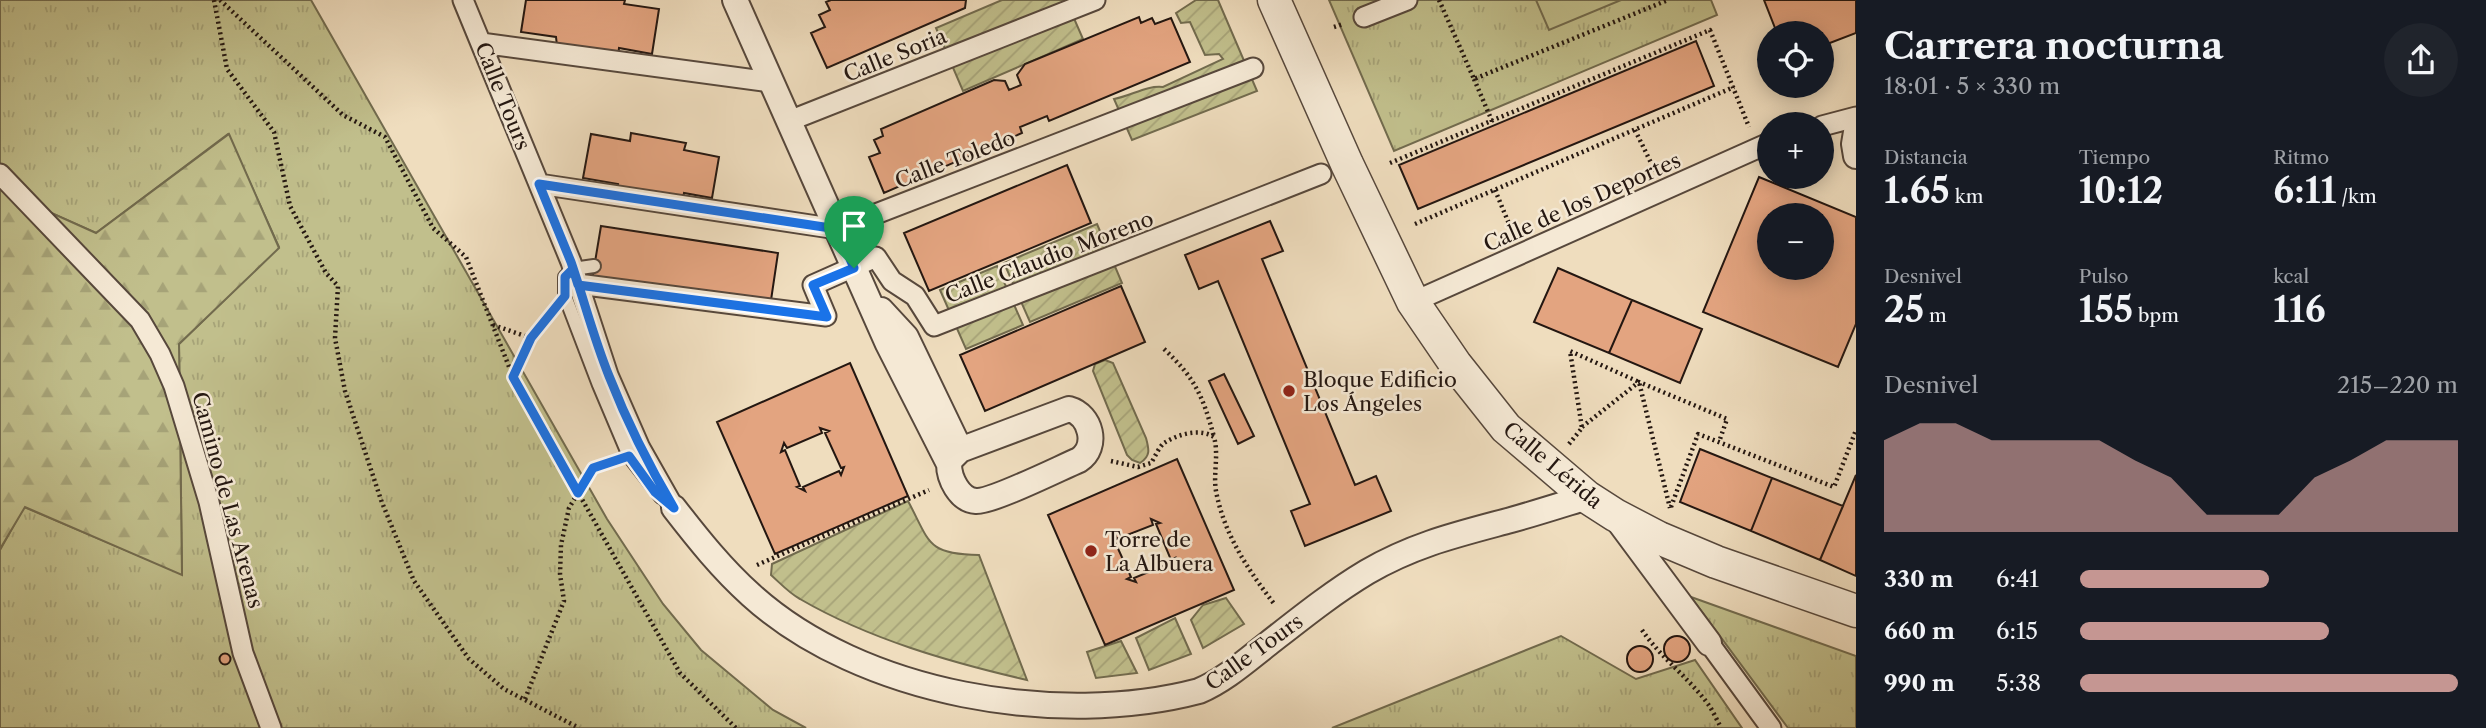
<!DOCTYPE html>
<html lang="es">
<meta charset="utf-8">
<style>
:root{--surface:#171b24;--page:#20242c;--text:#f1f3f6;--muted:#9ea1a6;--accent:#c59692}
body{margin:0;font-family:"Libre Caslon Text",serif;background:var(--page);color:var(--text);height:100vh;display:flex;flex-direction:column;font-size:26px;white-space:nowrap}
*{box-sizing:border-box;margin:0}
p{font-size:23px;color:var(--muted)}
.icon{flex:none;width:38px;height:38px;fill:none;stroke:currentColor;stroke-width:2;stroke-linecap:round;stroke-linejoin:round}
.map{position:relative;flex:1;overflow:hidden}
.drawer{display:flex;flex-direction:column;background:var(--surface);width:630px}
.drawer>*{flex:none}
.fabs{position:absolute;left:1757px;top:21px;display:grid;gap:14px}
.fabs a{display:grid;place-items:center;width:77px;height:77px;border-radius:50%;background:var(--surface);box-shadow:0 4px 18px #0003;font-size:35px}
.pin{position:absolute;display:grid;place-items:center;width:60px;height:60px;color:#fff;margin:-72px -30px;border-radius:50% 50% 50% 0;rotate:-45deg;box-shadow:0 0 7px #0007}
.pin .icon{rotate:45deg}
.round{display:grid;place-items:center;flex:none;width:74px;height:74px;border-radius:37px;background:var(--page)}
.overview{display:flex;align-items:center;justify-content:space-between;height:119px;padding:0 28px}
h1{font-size:38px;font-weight:800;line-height:52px}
.metrics{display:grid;grid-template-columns:repeat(3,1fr);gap:10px;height:119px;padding:7px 28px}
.metrics div{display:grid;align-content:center}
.metrics b{font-size:35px;font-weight:800}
.metrics small{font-size:19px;font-weight:400}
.metrics p{font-size:19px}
.chart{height:196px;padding:14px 28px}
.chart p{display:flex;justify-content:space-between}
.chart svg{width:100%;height:126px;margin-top:7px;fill:var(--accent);opacity:.7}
ul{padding:0 28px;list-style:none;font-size:23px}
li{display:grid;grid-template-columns:112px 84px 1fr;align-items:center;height:52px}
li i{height:18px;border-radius:9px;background:var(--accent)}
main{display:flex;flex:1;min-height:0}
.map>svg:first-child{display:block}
.grass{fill:url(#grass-tufts);stroke:#726b4e;stroke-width:2}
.forest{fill:url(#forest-firs);stroke:#726b4e;stroke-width:2}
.garden{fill:url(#garden-furrows);stroke:#726b4e;stroke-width:2}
.pitch{fill:#c1bf8c;stroke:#726b4e;stroke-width:2}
.building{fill:#e3a480;stroke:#241711;stroke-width:2;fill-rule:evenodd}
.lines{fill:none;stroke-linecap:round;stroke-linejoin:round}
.service-casing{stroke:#57483c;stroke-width:16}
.pedestrian-casing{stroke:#57483c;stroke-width:23}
.minor-casing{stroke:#57483c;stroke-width:28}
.tertiary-casing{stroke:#57483c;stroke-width:35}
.path{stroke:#241711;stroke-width:4.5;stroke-dasharray:2 3.5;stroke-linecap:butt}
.service{stroke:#f5e9d5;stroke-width:12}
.pedestrian{stroke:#f5e9d5;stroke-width:19}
.minor{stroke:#f5e9d5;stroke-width:24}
.tertiary{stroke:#f5e9d5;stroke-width:32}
.route-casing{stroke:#fff;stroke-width:14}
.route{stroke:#1a73e8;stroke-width:9}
.poi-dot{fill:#8f2418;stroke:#f5e9d5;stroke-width:2.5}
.labels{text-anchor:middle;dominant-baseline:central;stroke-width:5;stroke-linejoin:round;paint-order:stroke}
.street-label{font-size:21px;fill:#241711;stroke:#f5e9d5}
.poi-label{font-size:21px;fill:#241711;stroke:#f5e9d5;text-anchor:start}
</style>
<main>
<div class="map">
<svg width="1856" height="728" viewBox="0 0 1856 728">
<defs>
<pattern id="grass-tufts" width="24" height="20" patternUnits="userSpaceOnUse" patternTransform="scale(1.75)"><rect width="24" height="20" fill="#c1bf8c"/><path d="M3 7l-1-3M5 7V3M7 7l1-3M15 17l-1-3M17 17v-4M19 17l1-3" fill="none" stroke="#a6a378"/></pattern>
<pattern id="forest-firs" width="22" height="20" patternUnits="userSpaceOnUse" patternTransform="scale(1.75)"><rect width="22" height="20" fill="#c1bf8c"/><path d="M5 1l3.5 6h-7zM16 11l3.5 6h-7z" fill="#a6a378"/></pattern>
<pattern id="garden-furrows" width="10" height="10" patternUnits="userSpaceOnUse" patternTransform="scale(1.75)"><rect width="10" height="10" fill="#c1bf8c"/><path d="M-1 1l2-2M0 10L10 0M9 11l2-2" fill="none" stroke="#a6a378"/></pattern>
</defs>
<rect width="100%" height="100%" fill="#efddbe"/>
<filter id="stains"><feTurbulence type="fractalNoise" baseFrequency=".00286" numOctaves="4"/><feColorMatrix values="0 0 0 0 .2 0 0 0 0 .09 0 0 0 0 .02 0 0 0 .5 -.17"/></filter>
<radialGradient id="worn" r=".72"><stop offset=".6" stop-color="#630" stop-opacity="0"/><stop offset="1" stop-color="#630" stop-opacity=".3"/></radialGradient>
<path class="grass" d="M0,0H311L607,519L663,604L701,650L773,710L806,728H0V550L24,507L182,574L179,344L279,247L228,134L96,233L0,190Z
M1329,0H1711L1717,15L1394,151Z
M1691,597L1856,656V728H1788Z
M1561,636L1636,679L1695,660L1742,728H1332Z"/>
<path class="forest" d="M229,134L279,248L179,344L182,575L25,507L0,549V190L96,233Z"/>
<path class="garden" d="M1002,0H1066L1083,39L963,91L936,28Z
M1196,0H1218L1257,91L1132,140L1114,99C1131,96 1147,85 1163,87L1223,59L1219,54L1205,55L1190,22L1181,23L1176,13Z
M1097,224L1122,283L1030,322L1004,263Z
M997,266L1023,325L966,349L940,290Z
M1105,360L1113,363L1146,438C1149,449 1151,456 1140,463L1132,460L1127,455L1093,371L1095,364Z
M908,501C930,542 926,554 979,555L1027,680C949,662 869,639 800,599C789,593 780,583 771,575L772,564Z
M1226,598L1244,624L1203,648L1191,620L1203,605Z
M1175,618L1191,654L1149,670L1136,638Z
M1121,641L1137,673L1096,678L1087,652Z"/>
<path class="pitch" d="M1536,0H1621L1549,30Z"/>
<path class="building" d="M526,0H625L624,4L659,9L652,54L619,48L618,56L557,46L556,37L521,32Z
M831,0H966L965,8L827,68L811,33L825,27L819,15L830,10L826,2Z
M1764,0H1856V33L1822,46V33H1777Z
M1139,17L1141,23L1152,18L1155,24L1171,18L1190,62L1049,121L1047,116L1020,127L1022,133L884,193L869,157L880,153L874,140L883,136L881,129L994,80L1005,81L1009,90L1021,85L1017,75L1025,64Z
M1696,41L1714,86L1418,209L1399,165Z
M631,133L686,143L684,150L719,157L712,198L684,193L682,203L617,191L618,184L583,178L591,134L630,141Z
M1067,165L1091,223L929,291L904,233Z
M1759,177L1856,217V324L1838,367L1703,312ZM1769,215H1822V268H1769Z
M1270,221L1283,251L1262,259L1355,485L1376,476L1391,511L1305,546L1291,511L1310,504L1218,281L1199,289L1185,255Z
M601,226L778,253L770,307L592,280Z
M1558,268L1632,300L1609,353L1534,322Z
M1121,286L1145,342L985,411L960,355Z
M1632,300L1702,329L1680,383L1609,353Z
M850,363L908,496L775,554L717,422ZM820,428L829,431L825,433L841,468L844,467L841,475L839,471L803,487L805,491L797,487L800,486L785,450L781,452L784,443L787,448L822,433Z
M1224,374L1254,436L1238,444L1209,381Z
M1700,449L1772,478L1751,531L1680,502Z
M1177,459L1234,590L1105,645L1048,515ZM1151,519L1160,523L1156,524L1171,560L1175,558L1172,567L1170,563L1134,578L1136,582L1127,579L1131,577L1115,542L1111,543L1115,534L1117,539L1153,525Z
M1856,475V576L1820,560Z
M1772,478L1843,506L1820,560L1751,531Z
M1664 649a13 13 0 1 1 26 0a13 13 0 1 1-26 0Z
M1627 659a13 13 0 1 1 26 0a13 13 0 1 1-26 0Z
M219.5 659a5.5 5.5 0 1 1 11 0a5.5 5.5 0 1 1-11 0Z"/>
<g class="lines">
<g class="service-casing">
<path id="service" d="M594,266L573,269L565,277V296L599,385L629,456L661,497"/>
</g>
<g class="pedestrian-casing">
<path id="pedestrian" d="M463,0L571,262L608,375L640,448L674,508
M1364,17L1407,0
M481,43L771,82
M789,121L1095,0
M1822,126L1856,117
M0,174L140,320L160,354L174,386L209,502L243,653L271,728
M539,184L837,229L1253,68
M578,284L826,316L813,285L876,257L892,281L915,296L934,326L1321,174
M1413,302L1769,143
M1709,643L1771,728"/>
</g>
<g class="minor-casing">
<path id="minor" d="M735,0L888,344L949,464C949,478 959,500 976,501C992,502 1060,468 1079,460C1099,447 1091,415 1069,409L960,450L951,459L949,464
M1856,132L1854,144L1856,156
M881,310L906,337L956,441
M674,508C698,539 722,569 751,595C861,695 1059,728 1199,691C1225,680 1247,660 1269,643C1301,618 1332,593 1367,572C1415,544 1459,534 1511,520C1536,513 1561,505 1587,497
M1617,519L1709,643"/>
</g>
<g class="tertiary-casing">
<path id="tertiary" d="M1274,0L1347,164L1413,302L1456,365L1506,428L1587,497L1615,515L1659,538L1716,562L1856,611"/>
</g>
<path class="path" d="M214,0L227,69L274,132L290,206L326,273L338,286L335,338L345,391L381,500L414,581L469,659L504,689L579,728
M220,0L343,115L385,137L433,228L466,257L513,377L680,673L736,728
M1439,0L1474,79L1668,0
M1334,27L1343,24
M1474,79L1492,121
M1635,130L1655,171
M1390,163L1710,30L1749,127
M1495,190L1512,231
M1415,224L1734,87
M493,325L531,338
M1164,349C1195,378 1203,396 1214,437
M514,376L531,338L550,315
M1582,427L1639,382L1727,419L1719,442
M1569,444L1582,428L1570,351L1639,382L1670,508
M1111,461L1138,467L1151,463C1155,457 1159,447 1164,443C1178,434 1200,428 1214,437C1219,455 1213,474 1216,491C1224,535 1249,571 1275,605
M1671,507L1698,434L1834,487L1856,430
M757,565L929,490
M1642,630C1661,658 1688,677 1708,704C1713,711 1717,720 1721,728
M525,699L564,601L560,574L561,545L569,508L593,468L611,462"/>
<use href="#service" class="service"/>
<use href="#pedestrian" class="pedestrian"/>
<use href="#minor" class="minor"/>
<use href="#tertiary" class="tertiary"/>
</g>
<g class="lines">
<g class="route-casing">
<path id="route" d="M854,268L813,285L827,317L578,285L573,269L565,277V296L531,338L513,377L578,493L593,468L629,456L655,492L674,508C649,466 627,422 609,376C594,339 584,300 571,262L539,184L837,229L854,268"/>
</g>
<use href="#route" class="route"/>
</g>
<g class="poi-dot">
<circle cx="1289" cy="391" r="7"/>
<circle cx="1091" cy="551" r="7"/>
</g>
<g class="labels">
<g class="street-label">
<text transform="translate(895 55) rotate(-22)">Calle Soria</text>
<text transform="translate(503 96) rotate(68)">Calle Tours</text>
<text transform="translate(955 159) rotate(-21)">Calle Toledo</text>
<text transform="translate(1582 202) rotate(-24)">Calle de los Deportes</text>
<text transform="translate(1049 257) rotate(-21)">Calle Claudio Moreno</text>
<text transform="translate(1553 465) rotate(40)">Calle Lérida</text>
<text transform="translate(228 500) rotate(75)">Camino de Las Arenas</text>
<text transform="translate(1254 652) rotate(-36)">Calle Tours</text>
</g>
<g class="poi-label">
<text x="1303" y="379">Bloque Edificio<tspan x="1303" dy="24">Los Ángeles</tspan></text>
<text x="1105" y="539">Torre de<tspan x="1105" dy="24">La Albuera</tspan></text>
</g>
</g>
<rect width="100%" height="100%" filter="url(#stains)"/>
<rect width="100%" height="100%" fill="url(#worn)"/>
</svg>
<div class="fabs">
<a><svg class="icon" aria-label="locate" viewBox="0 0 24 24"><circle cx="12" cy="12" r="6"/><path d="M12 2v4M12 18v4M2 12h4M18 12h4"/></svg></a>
<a>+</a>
<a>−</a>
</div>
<div class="pin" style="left:854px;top:268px;background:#1e9e55"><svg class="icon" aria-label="arrive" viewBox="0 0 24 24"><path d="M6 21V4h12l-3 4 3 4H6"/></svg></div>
</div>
<section class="drawer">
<div class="overview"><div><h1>Carrera nocturna</h1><p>18:01 · 5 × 330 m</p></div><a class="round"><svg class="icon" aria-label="share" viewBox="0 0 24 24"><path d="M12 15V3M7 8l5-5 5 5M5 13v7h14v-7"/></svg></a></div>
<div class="metrics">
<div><p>Distancia</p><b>1.65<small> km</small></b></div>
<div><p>Tiempo</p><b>10:12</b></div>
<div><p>Ritmo</p><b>6:11<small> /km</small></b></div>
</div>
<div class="metrics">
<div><p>Desnivel</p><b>25<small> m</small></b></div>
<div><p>Pulso</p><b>155<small> bpm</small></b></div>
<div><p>kcal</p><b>116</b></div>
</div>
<div class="chart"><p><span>Desnivel</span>215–220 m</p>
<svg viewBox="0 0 160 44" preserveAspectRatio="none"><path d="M0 44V12L10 6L20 6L30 12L40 12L50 12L60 12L70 19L80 25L90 38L100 38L110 38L120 25L130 19L140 12L150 12L160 12V44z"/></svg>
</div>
<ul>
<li><b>330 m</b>6:41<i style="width:50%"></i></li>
<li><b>660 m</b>6:15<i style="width:66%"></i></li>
<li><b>990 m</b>5:38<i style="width:100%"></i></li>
</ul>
</section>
</main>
